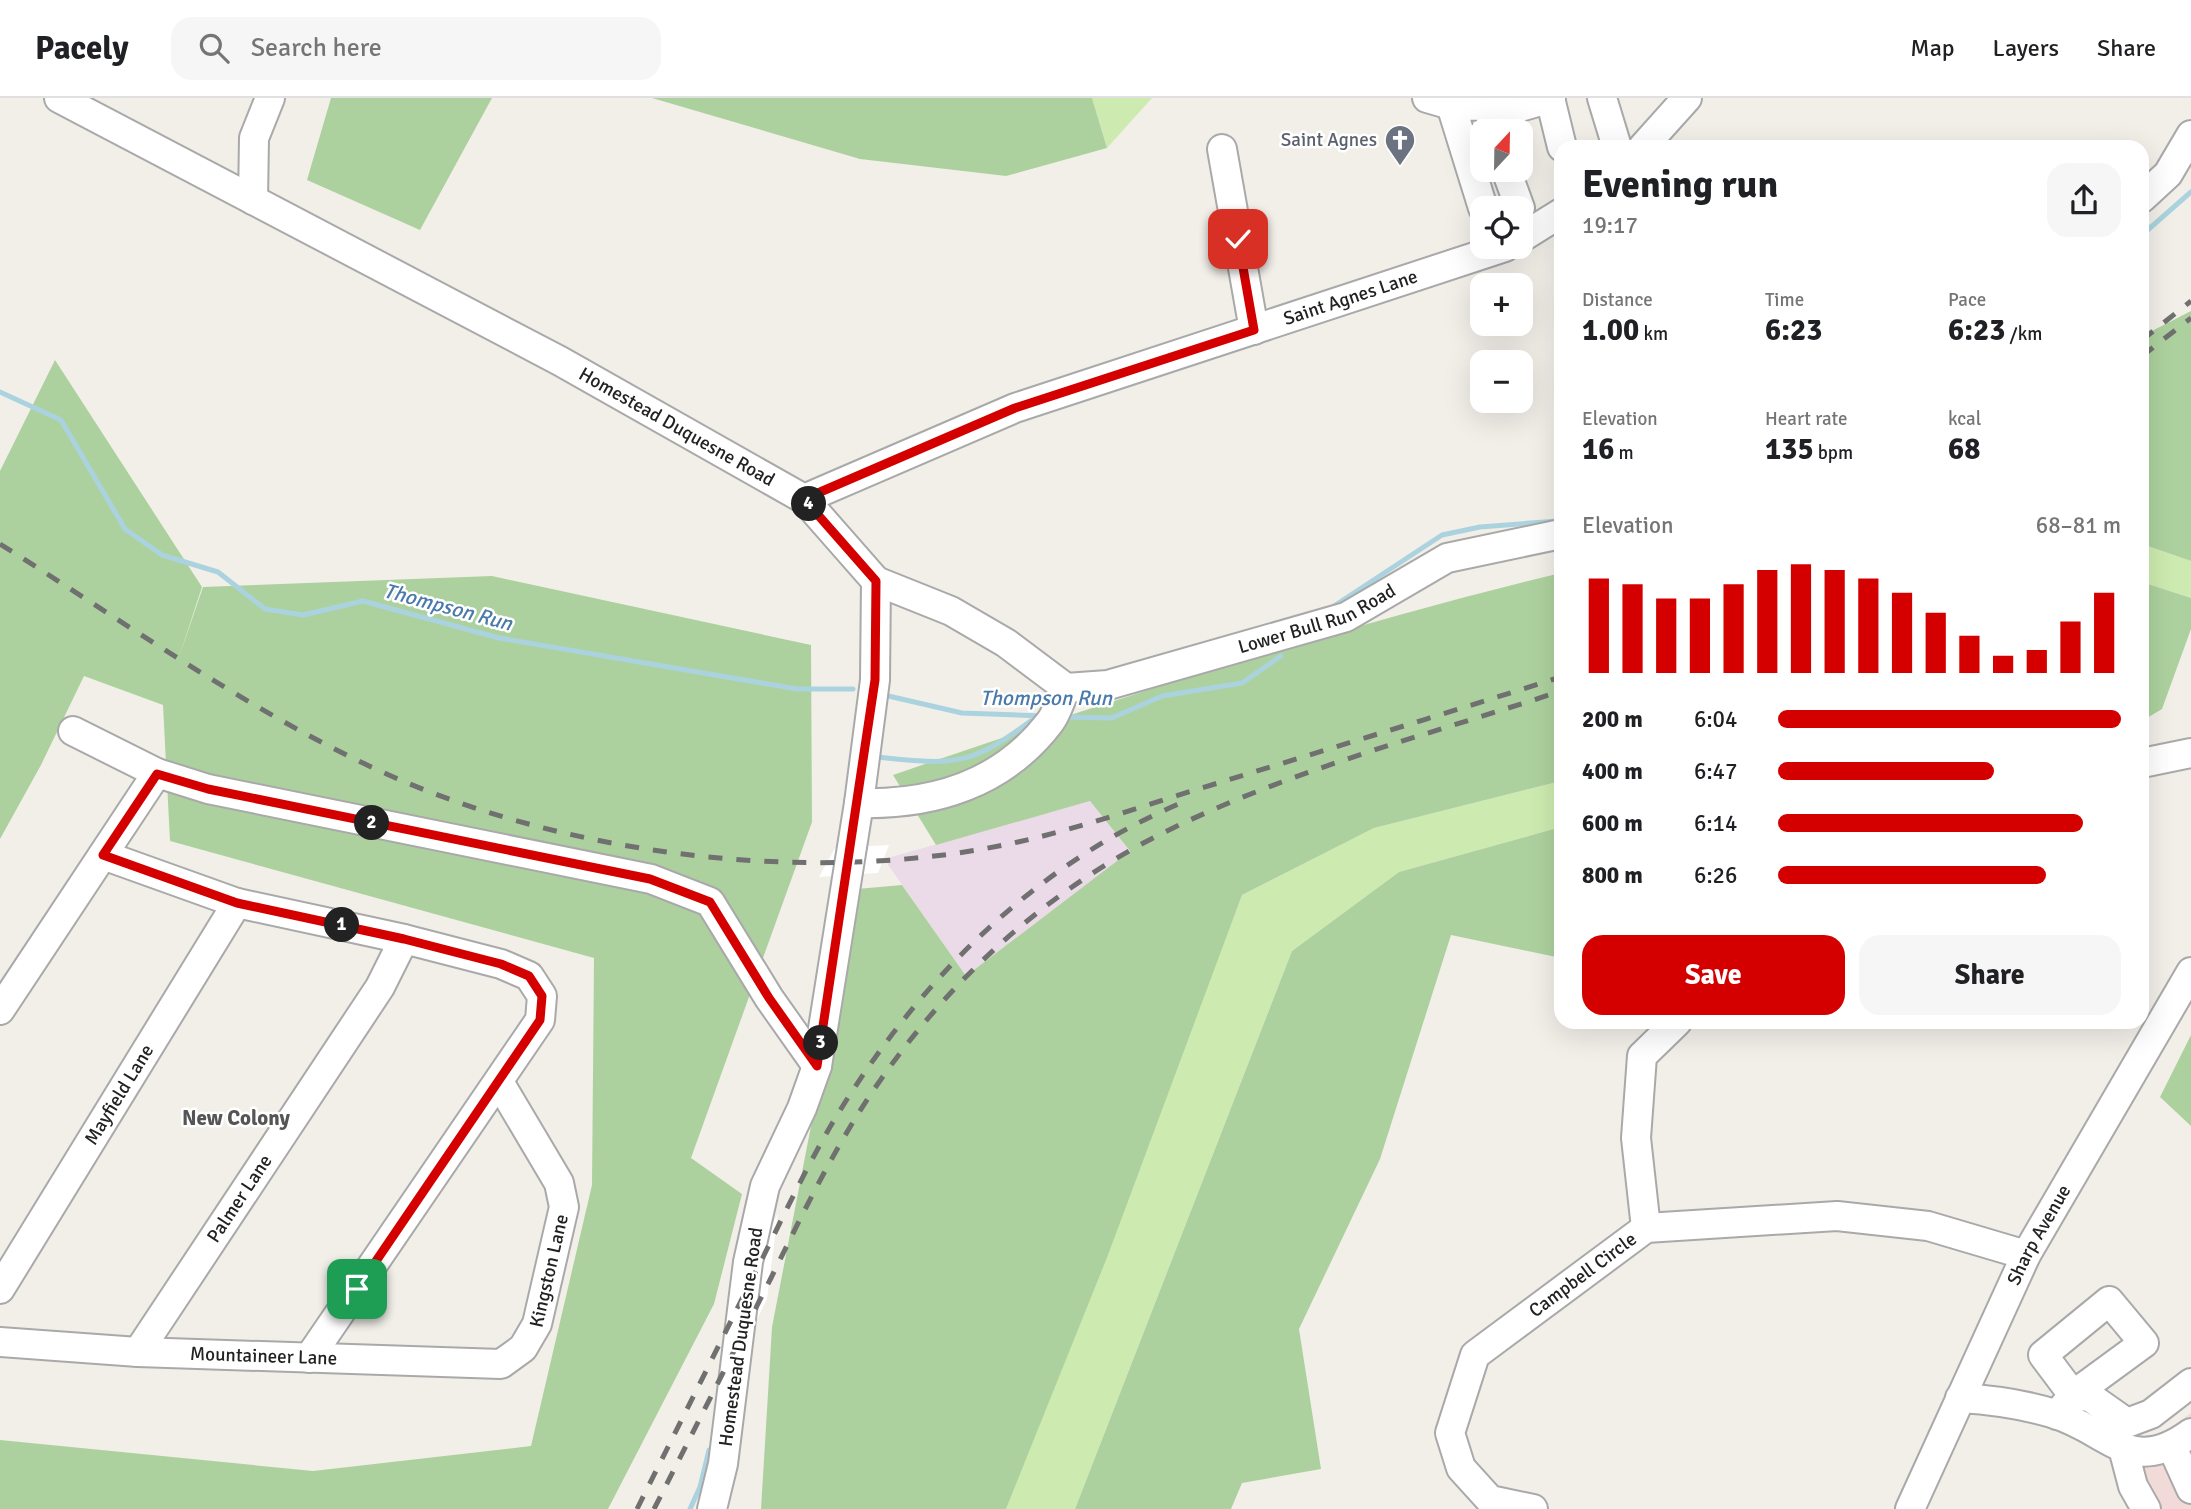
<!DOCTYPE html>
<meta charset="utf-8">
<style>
:root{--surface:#fff;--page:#f6f6f6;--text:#202124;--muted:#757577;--line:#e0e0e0;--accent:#d40000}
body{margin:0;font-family:Signika,sans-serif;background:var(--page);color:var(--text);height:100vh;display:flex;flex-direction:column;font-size:26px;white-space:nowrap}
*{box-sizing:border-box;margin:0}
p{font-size:23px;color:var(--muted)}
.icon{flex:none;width:38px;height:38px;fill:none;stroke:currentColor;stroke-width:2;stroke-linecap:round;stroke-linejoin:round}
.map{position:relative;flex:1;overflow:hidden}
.side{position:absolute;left:1554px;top:42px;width:595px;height:889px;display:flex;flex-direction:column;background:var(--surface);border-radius:21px;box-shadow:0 7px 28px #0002}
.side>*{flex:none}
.needle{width:46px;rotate:22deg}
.tools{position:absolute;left:1470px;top:21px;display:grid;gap:14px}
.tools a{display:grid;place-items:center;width:63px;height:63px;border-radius:14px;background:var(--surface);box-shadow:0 7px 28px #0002;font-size:35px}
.pin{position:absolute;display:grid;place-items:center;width:60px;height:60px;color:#fff;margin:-30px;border-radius:14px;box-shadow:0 4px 10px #0006}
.km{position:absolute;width:35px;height:35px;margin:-18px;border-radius:50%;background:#222;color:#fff;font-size:19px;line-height:35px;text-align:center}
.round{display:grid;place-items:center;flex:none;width:74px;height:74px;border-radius:21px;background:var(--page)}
.overview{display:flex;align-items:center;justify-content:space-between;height:119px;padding:0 28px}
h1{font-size:38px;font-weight:800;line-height:52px}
.figures{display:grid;grid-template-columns:repeat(3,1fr);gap:10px;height:119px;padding:7px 28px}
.figures div{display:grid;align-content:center}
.figures b{font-size:30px;font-weight:800}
.figures small{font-size:19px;font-weight:400}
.figures p{font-size:19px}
.chart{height:196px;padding:14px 28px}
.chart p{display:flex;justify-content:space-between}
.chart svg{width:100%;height:126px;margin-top:7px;stroke:var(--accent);stroke-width:6}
.action{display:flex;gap:14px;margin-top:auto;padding:14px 28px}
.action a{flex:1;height:80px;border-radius:21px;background:var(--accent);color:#fff;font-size:28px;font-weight:800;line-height:80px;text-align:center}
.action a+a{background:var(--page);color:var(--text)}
ul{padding:0 28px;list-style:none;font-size:23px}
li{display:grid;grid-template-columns:112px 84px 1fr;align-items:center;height:52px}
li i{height:18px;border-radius:9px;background:var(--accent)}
header{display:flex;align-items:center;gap:42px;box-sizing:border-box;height:98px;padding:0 35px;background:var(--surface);border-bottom:2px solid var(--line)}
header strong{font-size:33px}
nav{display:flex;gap:38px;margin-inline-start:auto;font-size:24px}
.search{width:490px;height:63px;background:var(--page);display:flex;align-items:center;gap:18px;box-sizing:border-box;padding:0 24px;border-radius:21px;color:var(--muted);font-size:26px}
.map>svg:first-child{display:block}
.commercial{fill:#f2dad9}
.industrial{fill:#ebdbe8}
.grass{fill:#cdebb0}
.forest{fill:#add19e}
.pier{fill:#fff}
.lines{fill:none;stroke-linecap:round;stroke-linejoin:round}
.stream{stroke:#aad3df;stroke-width:5}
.minor-casing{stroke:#a9a9a9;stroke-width:32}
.minor{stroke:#fff;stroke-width:28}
.rail{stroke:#707070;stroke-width:5;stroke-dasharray:14 14;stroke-linecap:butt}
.route-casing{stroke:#fff;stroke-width:14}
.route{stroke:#d40000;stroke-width:9}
.labels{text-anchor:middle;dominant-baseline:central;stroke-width:5;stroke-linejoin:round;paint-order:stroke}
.worship-label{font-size:19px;fill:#5b616d;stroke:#fff;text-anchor:end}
.street-label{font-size:19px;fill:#222;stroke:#fff}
.water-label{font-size:21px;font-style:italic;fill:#4a7aab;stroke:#fff}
.neighbourhood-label{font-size:21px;font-weight:bold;fill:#555;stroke:#fff}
</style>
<header>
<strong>Pacely</strong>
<div class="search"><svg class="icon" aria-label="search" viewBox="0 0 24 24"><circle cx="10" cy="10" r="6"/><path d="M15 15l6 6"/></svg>Search here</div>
<nav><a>Map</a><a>Layers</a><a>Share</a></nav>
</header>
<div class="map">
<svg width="2191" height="1411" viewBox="0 0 2191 1411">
<rect width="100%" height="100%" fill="#f2efe9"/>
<path class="commercial" d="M2191,1315V1411H2150L2113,1372Z"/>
<path class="industrial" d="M1090,703L1130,753L966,878L884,761Z"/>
<path class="grass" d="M1092,0H1152L1107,50Z
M2142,446L2191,463V500L2142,484Z
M1561,683V729L1399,774L1292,853L1075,1411H1004L1242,797L1374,730Z"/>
<path class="forest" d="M331,0H492L420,132L307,82Z
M652,0H1092L1107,50L1006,78L860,61Z
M2191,213V463L2142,446V238Z
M55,262L202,489L178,562L203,489L492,478L811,547L812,724L691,1060L742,1096L714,1206L608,1411H0V1342L313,1373L531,1348L592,1087L594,860L170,743L163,607L84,578L41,667L0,741V373Z
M1561,475V683L1374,730L1242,797L1108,1157L1006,1411H761L772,1229L857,791L902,787L966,878L1130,753L1090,703L936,747L893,677C1113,601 1334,530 1561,475Z
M2142,484L2191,500V531L2162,611L2142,623Z
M1561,729V860L1451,837L1380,1061L1299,1231L1321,1371L1242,1385L1231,1411H1075L1292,853L1399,774Z
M2191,937V1028L2160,999Z"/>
<path class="pier" d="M889,747L878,775L819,779L835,750Z
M778,1115L767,1201L723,1290L734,1204Z"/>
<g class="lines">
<path class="stream" d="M2142,137L2191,94
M0,294L61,322L125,431L162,457L218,474L265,511L303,517L363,503L499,540L797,591H853
M1331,510L1442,437L1480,429L1557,423
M884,597L962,615L1043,618
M1063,619L1112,620L1162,598L1242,585L1281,558
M875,662L878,659C958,668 972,667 1036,619
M690,1411L700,1389L709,1352"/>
<g class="minor-casing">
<g id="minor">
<path id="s1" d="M59,0L560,263L804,401L876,483L875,582L859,705L817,968L802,1010L765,1088L748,1164L723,1366L712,1411"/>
<path d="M1427,0L1451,7"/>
<path d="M1550,0L1562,49"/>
<path d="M1602,0L1617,49"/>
<path d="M1490,8L1492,33"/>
<path d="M1643,49L1687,0"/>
<path d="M1222,51L1254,232"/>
<path d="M1506,72L1520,110"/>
<path d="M2142,100L2168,76L2191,37"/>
<path d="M253,102L254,40L270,0"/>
<path d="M1483,110L1451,7L1520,9L1551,0"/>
<path d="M1521,140L1561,115"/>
<path id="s2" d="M804,401L1015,310L1505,149"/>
<path id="s3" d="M876,483L951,513L1006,545L1066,590L1108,587L1346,519L1447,460L1561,436"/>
<path d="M73,633L157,675"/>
<path d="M2142,665L2191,655"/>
<path d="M859,705C933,707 1003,686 1050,624C1057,615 1061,600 1066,590"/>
<path d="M103,757L237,805L404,841L501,866L529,878L542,898L540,922L309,1260"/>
<path d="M0,912L157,675L208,691L651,781L710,804L769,900L817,968"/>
<path d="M1646,1130L1636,1040L1642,958L1677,924"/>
<path id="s4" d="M0,1191L237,805"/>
<path id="s5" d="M0,1244L138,1254L501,1266L523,1250L537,1226L564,1109L559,1085L499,984"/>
<path id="s6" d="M138,1254L380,889L404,841"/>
<path d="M1960,1300C1994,1302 2023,1306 2055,1316C2111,1334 2131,1379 2191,1335"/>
<path d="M2057,1317L2073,1297L2144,1245L2109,1203L2043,1257L2073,1297L2090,1299L2127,1325L2151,1316L2191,1285"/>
<path d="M2172,1349L2191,1391"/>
<path d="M2123,1350L2133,1388L2146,1411"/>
<path id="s7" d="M1533,1411L1490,1402L1461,1370L1450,1335L1475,1257L1646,1130L1837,1118L1928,1128L2026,1157"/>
<path id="s8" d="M1910,1411L2026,1157L2191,874"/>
</g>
</g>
<use href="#minor" class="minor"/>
<path class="rail" d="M2142,242L2191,203
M2142,258L2191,220
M0,446C120,521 237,605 365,666C554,757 812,790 1018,744C1085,729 1151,705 1218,685C1332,650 1447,615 1561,579
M637,1411C674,1337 711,1263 748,1189C775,1136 800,1081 830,1029C912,890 1029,769 1181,705
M654,1411C693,1334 732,1257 771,1180C803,1115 835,1048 877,987C952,878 1051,789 1171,731C1294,671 1431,636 1561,593"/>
</g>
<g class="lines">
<g class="route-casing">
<path id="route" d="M357,1191L540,922L542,898L529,878L501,866L404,841L237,805L103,757L157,676L208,691L650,781L710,804L769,900L817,968L875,582L876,483L804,401L1015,310L1254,232L1238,141"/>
</g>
<use href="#route" class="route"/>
</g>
<defs>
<g id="church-pin" transform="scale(1.575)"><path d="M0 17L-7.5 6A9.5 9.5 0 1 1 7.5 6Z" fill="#6b7280" stroke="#fff"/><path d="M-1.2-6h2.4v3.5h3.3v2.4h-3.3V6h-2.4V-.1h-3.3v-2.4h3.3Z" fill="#fff"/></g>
</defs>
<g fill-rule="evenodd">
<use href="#church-pin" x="1400" y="42"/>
</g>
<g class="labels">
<g class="worship-label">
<text x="1377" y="42">Saint Agnes</text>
</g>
<g class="street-label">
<text stroke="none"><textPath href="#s2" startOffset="583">Saint Agnes Lane</textPath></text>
<text stroke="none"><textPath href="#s1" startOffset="700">Homestead Duquesne Road</textPath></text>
<text stroke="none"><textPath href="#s3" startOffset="481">Lower Bull Run Road</textPath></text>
<text stroke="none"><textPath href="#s4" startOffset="228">Mayfield Lane</textPath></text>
<text stroke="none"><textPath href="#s6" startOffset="184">Palmer Lane</textPath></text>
<text stroke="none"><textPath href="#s8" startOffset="303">Sharp Avenue</textPath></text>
<text stroke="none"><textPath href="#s5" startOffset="611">Kingston Lane</textPath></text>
<text stroke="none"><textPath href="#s7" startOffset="340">Campbell Circle</textPath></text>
<text transform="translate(741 1239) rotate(-82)">Homestead Duquesne Road</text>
<text stroke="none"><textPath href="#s5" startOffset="264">Mountaineer Lane</textPath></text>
</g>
<g class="water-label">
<text transform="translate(448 509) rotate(15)">Thompson Run</text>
<text x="1046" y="600">Thompson Run</text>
</g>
<g class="neighbourhood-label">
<text x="236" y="1020">New Colony</text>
</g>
</g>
</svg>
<div class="tools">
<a><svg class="needle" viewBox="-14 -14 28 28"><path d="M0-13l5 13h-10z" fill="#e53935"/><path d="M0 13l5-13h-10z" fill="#757577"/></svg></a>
<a><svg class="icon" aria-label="locate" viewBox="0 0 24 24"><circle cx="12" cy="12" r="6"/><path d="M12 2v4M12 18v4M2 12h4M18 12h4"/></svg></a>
<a>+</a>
<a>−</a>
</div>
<div class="pin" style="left:357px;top:1191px;background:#1e9e55"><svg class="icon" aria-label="arrive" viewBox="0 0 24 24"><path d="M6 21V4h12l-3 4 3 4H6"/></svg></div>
<div class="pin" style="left:1238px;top:141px;background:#d93025"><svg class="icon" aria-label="check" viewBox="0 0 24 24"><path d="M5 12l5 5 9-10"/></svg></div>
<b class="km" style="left:342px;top:827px">1</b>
<b class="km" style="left:372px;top:725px">2</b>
<b class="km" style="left:821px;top:945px">3</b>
<b class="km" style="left:809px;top:406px">4</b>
<section class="side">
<div class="overview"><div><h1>Evening run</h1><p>19:17</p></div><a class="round"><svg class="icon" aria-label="share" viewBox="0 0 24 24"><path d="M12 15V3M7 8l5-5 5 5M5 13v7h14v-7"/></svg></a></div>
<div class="figures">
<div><p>Distance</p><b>1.00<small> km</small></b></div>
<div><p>Time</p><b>6:23</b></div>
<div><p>Pace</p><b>6:23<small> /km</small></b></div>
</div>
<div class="figures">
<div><p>Elevation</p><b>16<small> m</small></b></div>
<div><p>Heart rate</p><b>135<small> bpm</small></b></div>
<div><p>kcal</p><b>68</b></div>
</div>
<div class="chart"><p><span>Elevation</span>68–81 m</p>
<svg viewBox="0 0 160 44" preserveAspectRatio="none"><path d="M5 44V11M15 44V13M25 44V18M35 44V18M45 44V13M55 44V8M65 44V6M75 44V8M85 44V11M95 44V16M105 44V23M115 44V31M125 44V38M135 44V36M145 44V26M155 44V16"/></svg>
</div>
<ul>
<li><b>200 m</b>6:04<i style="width:100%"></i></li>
<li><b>400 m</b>6:47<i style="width:63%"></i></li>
<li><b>600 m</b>6:14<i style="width:89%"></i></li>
<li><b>800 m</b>6:26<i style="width:78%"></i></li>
</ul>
<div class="action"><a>Save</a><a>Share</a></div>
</section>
</div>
